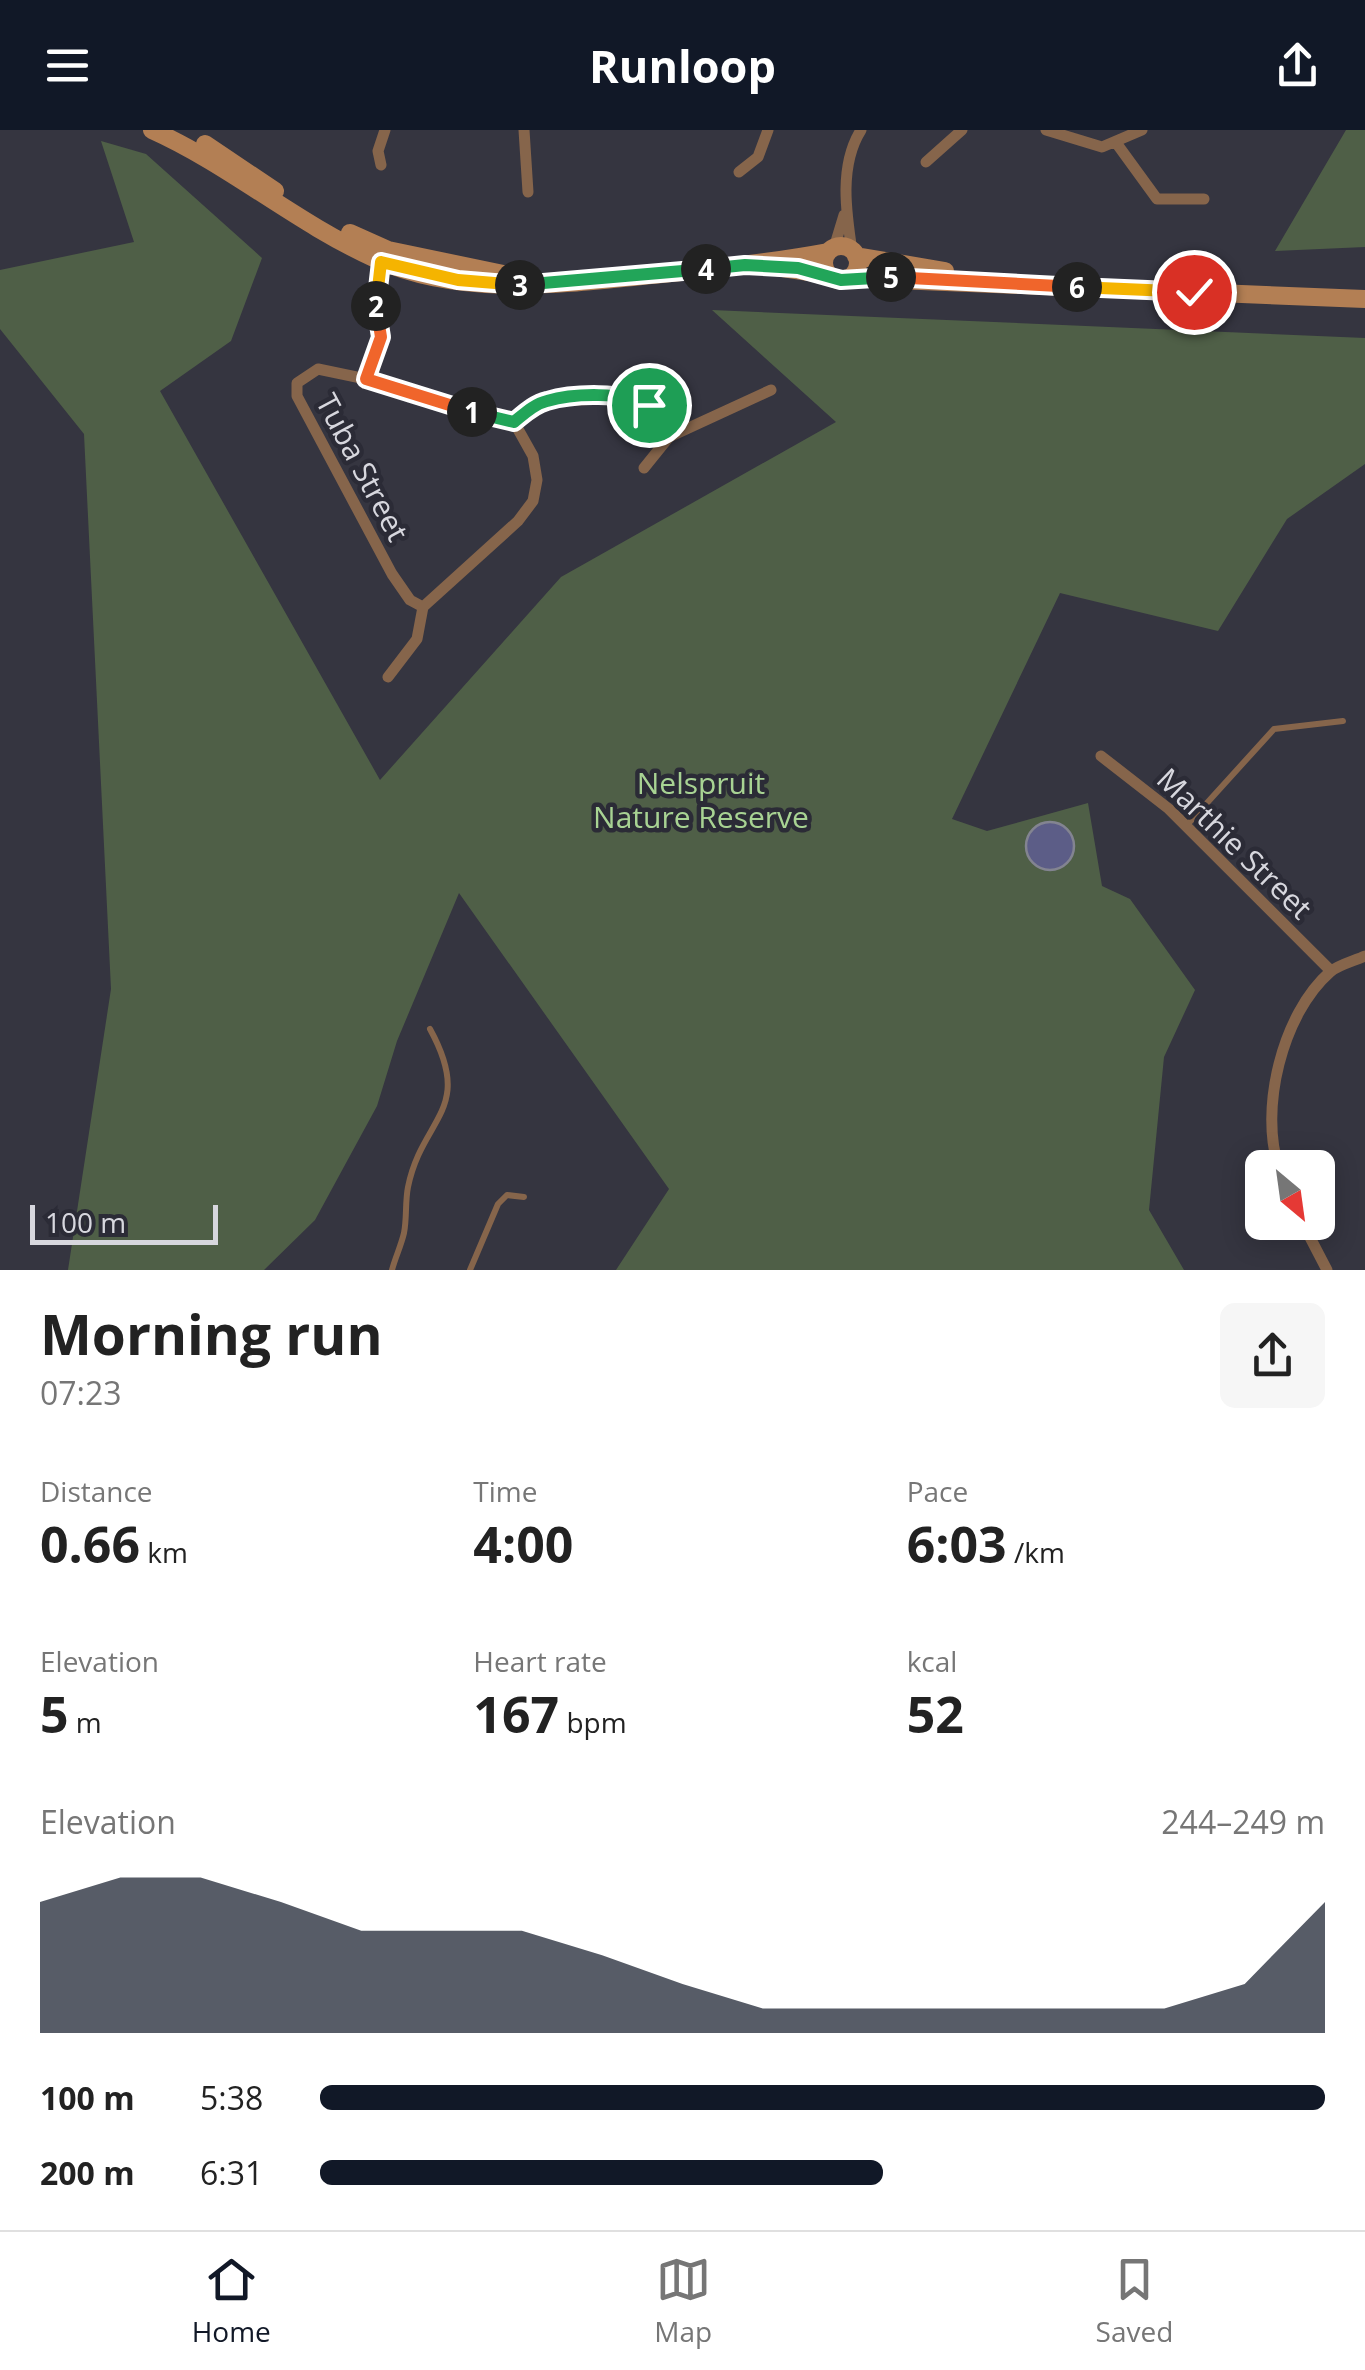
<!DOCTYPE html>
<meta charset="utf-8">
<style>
:root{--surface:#fff;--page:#f6f6f6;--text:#222;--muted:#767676;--line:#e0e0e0;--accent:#111827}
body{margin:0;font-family:"Open Sans",sans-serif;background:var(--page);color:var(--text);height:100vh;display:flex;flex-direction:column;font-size:38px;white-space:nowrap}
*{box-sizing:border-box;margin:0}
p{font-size:32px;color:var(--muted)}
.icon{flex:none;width:55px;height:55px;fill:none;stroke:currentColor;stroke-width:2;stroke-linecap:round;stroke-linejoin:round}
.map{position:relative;height:1140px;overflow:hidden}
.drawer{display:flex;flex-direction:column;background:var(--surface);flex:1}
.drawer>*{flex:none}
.needle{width:65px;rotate:151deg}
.controls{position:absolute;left:1245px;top:1020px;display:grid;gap:20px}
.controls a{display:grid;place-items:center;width:90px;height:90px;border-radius:15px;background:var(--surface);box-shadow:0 5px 25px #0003;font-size:50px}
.scale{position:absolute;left:30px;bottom:25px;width:188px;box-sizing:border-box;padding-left:10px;border:5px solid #d7d7de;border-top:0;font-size:28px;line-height:35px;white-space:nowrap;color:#d7d7de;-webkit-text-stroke:8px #2b2b36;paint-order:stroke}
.pin{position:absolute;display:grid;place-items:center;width:85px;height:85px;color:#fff;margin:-42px;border:5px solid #fff;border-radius:50%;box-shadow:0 2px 10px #0007}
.km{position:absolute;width:50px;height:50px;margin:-25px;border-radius:50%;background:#222;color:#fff;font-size:28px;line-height:50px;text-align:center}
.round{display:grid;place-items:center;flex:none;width:105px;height:105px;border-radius:15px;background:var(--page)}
.summary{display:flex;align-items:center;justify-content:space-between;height:170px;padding:0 40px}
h1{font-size:55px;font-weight:700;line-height:75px}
.stats{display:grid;grid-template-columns:repeat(3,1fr);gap:15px;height:170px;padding:10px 40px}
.stats div{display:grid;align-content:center}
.stats b{font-size:50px;font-weight:700}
.stats small{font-size:28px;font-weight:400}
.stats p{font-size:28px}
.chart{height:280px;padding:20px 40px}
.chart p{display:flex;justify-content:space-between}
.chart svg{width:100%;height:180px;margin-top:10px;fill:var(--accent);opacity:.7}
ul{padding:0 40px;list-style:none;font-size:32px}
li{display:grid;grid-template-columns:160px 120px 1fr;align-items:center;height:75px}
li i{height:25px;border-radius:12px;background:var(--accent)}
header{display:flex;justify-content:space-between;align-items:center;height:130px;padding:0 40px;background:var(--accent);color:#fff;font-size:45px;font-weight:700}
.tabs{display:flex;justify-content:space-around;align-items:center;height:140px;border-top:2px solid var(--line);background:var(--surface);font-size:28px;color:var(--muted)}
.tabs a{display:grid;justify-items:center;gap:5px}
.tabs .selected{color:var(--accent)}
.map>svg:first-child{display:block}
.green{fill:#4f5f47}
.building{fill:#5c5d87;stroke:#838491;stroke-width:2.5}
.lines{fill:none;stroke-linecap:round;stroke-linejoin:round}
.service{stroke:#86654b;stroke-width:6}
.minor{stroke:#86654b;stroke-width:11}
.secondary{stroke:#b37f54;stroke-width:18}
.split-1-casing{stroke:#fff;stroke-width:20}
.split-2-casing{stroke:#fff;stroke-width:20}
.split-3-casing{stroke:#fff;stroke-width:20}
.split-4-casing{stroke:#fff;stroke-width:20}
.split-5-casing{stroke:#fff;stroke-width:20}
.split-6-casing{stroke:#fff;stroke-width:20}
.split-7-casing{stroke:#fff;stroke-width:20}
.split-1{stroke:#22a559;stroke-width:12}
.split-2{stroke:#f0652b;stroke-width:12}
.split-3{stroke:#f5b400;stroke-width:12}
.split-4{stroke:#22a559;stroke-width:12}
.split-5{stroke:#22a559;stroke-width:12}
.split-6{stroke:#f0652b;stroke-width:12}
.split-7{stroke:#f5b400;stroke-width:12}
.labels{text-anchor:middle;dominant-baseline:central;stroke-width:9;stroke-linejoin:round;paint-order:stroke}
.street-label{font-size:30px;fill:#d7d7de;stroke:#2b2b36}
.park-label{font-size:30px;fill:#a8d393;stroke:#2b2b36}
</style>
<header><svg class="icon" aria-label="menu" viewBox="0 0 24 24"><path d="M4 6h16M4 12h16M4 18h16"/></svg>Runloop<svg class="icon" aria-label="share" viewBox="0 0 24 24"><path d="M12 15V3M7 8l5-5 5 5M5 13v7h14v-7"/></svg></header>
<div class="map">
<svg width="1365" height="1140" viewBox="0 0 1365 1140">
<rect width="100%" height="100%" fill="#353540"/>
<path class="green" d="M1346,0H1365V117L1275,121Z
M101,11L146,24L262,128L231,211L160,261L380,650L561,447L836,292L712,180L1365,208V334L1287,389L1218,501L1060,463L952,689L987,701L1088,673L1102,756L1130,769L1195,860L1164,927L1149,1080L1184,1140H616L669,1059L459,763L397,911L377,976L315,1090L264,1140H68L111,859L84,304L0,199V140L134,112Z"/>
<path class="building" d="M1026 716a24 24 0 1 1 48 0a24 24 0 1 1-48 0Z"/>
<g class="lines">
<path class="service" d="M1187,695L1274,599L1343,591
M392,1140C395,1128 401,1116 404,1103C407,1088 405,1072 408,1057C422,987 475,981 430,899
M470,1140L498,1074L507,1065L524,1067"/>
<path class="minor" d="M524,0L528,62
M1046,0L1102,17L1142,0
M1117,14L1157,69H1204
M926,32L962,0
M381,35L378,21L385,0
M739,42L758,27L768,0
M834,118L844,85
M852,121C846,82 839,35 861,0
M366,249L381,207L375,171L383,128
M514,292L543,271L636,268L660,286L669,307
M644,338L669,307L771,260
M423,477L410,470L392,444L297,266V253L318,239L366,249L493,289L514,292
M388,547L417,509L423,477L518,391L533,371L537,350L533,326L514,292
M1101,626L1169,679L1331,841
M1279,1038C1259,980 1282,884 1330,842C1338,835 1354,831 1365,826
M1302,1092L1327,1140"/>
<path class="secondary" d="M152,0C230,35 296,93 376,129C465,169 570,153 662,144C718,138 774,132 828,122
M205,14L275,61
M350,103L388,120L522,148
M824 133a17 17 0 1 1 34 0a17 17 0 1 1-34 0Z
M856,126L945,141
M776,137L829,145
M848,148L1365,169"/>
</g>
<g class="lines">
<g class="split-1-casing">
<path id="split-1" d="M472,282L514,292C524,284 534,274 547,271C574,263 624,262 649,275"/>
</g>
<g class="split-2-casing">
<path id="split-2" d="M376,176L381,207L366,249L472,282"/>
</g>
<g class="split-3-casing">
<path id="split-3" d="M376,176L381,132L458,150L520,155"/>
</g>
<g class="split-4-casing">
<path id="split-4" d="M520,155L706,139"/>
</g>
<g class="split-5-casing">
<path id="split-5" d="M706,139L745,135L798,138L841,150L891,147"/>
</g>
<g class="split-6-casing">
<path id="split-6" d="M891,147L1077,157"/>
</g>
<g class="split-7-casing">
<path id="split-7" d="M1077,157L1194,162"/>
</g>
<use href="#split-1" class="split-1"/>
<use href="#split-2" class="split-2"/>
<use href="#split-3" class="split-3"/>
<use href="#split-4" class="split-4"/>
<use href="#split-5" class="split-5"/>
<use href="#split-6" class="split-6"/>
<use href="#split-7" class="split-7"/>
</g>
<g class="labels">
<g class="street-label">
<text transform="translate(363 337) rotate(62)">Tuba Street</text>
<text transform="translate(1235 713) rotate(44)">Marthie Street</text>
</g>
<g class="park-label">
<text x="701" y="652">Nelspruit<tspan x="701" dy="34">Nature Reserve</tspan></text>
</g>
</g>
</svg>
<div class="controls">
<a><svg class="needle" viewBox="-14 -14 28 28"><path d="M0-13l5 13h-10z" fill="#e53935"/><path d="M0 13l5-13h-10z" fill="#767676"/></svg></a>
</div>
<div class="scale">100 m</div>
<div class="pin" style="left:649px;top:275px;background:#1e9e55"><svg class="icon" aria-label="arrive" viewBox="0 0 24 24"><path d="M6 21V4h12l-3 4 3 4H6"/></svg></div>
<div class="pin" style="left:1194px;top:162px;background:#d93025"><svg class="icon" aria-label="check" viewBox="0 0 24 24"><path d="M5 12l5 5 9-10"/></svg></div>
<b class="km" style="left:472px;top:282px">1</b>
<b class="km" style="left:376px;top:176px">2</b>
<b class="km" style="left:520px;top:155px">3</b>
<b class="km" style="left:706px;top:139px">4</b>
<b class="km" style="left:891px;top:147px">5</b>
<b class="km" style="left:1077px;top:157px">6</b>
</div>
<section class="drawer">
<div class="summary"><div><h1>Morning run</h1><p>07:23</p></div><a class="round"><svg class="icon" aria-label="share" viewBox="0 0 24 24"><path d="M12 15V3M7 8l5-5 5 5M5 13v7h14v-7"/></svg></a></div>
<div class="stats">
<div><p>Distance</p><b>0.66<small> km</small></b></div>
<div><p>Time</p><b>4:00</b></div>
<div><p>Pace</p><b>6:03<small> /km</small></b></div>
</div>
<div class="stats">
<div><p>Elevation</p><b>5<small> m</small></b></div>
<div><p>Heart rate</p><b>167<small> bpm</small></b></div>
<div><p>kcal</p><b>52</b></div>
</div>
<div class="chart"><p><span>Elevation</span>244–249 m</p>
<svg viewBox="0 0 160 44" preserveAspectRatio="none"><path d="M0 44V12L10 6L20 6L30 12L40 19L50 19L60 19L70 25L80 32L90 38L100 38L110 38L120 38L130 38L140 38L150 32L160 12V44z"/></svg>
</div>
<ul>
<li><b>100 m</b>5:38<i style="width:100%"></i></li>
<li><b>200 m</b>6:31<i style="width:56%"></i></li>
</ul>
</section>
<nav class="tabs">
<a class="selected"><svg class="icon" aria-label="home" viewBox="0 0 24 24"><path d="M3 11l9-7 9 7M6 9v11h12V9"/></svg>Home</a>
<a><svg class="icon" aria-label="map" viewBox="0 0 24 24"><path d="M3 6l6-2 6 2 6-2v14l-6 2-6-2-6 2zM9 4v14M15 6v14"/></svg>Map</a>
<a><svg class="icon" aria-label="saved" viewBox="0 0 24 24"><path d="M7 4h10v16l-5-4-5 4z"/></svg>Saved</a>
</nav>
